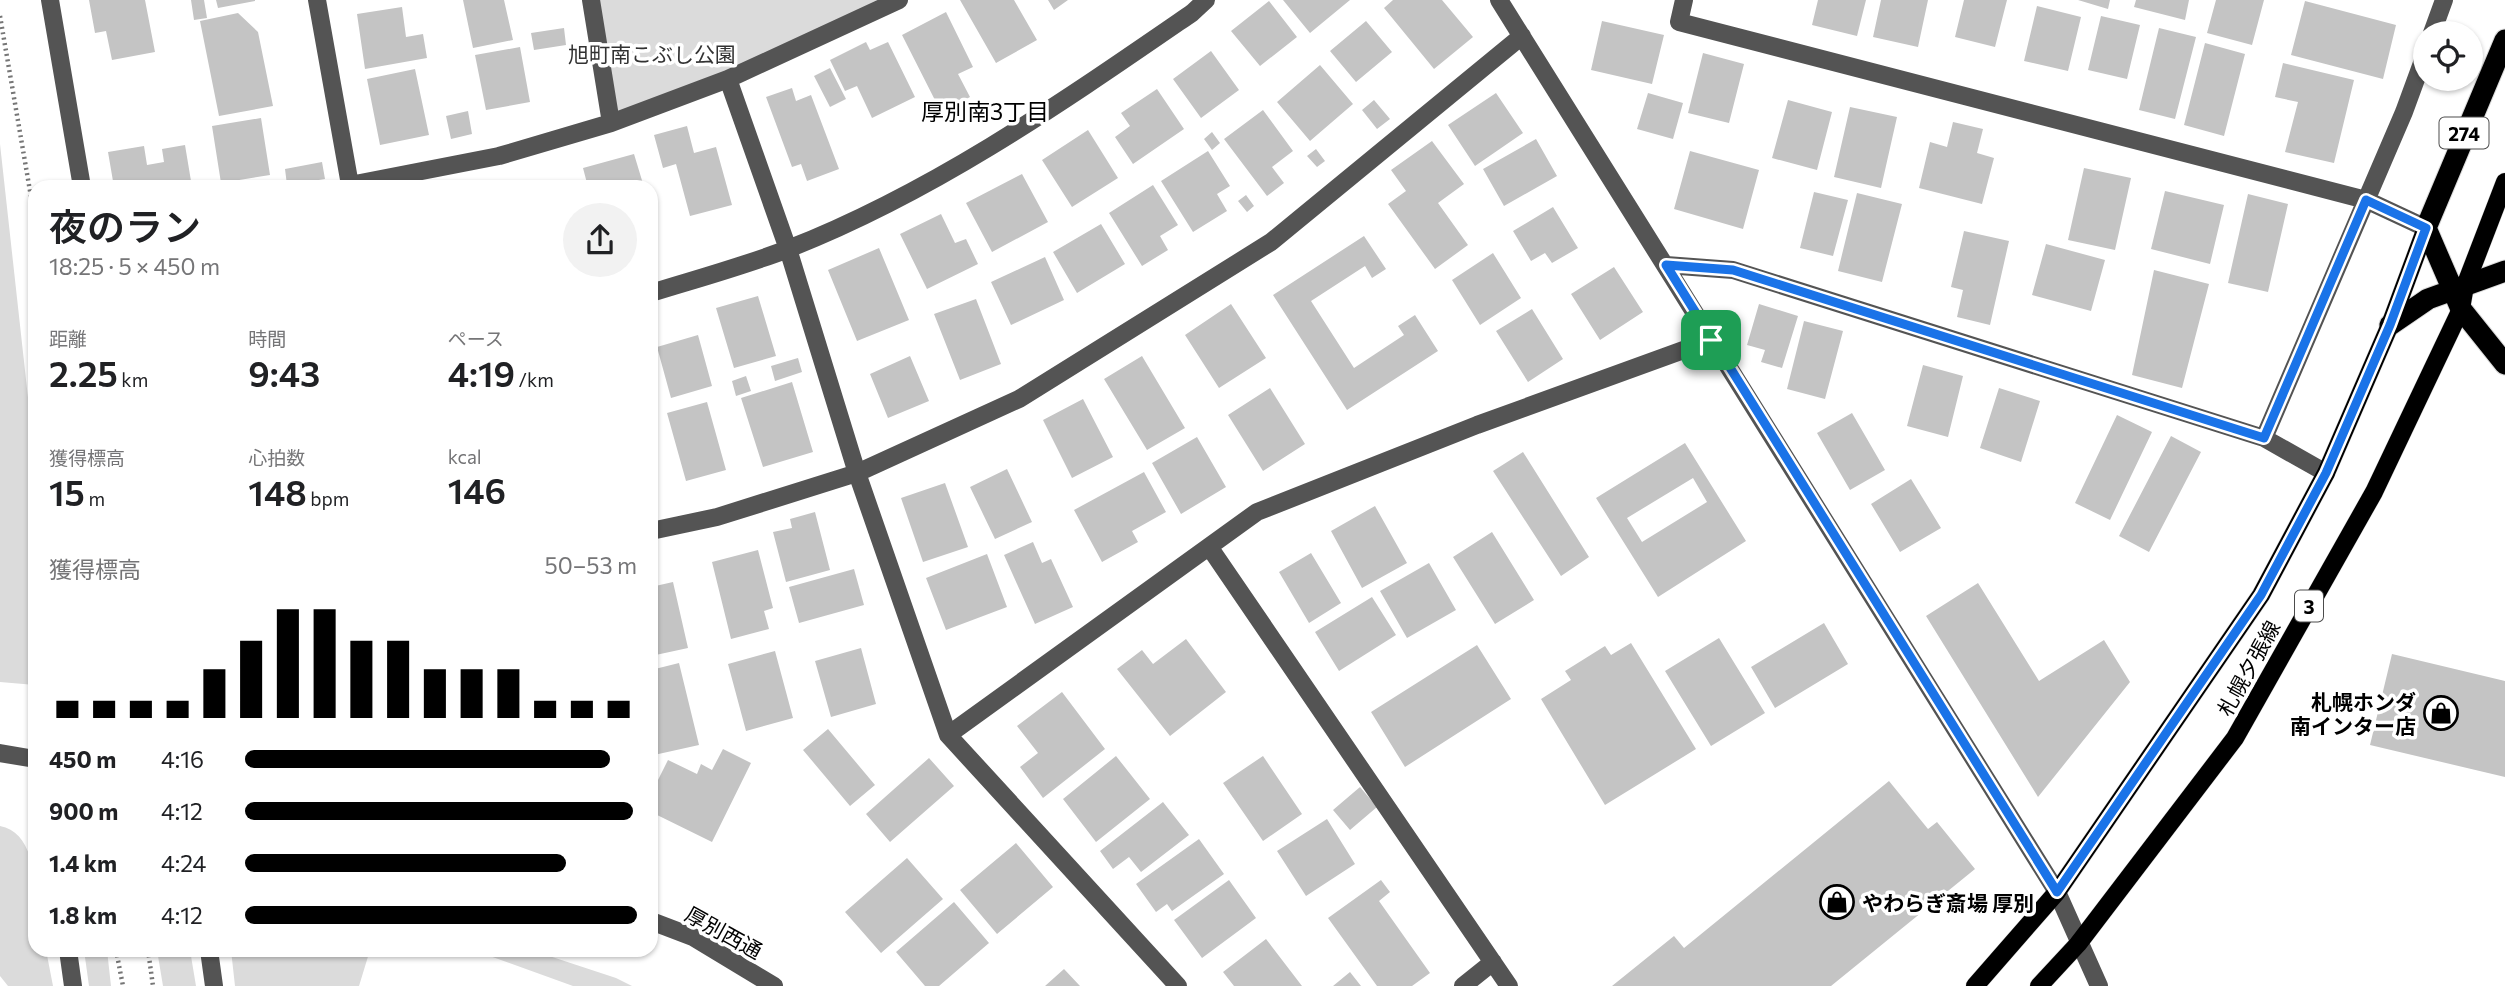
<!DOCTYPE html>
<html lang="ja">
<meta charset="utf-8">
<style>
:root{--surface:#fff;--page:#f2f2f2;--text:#202124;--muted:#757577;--accent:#000}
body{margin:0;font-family:Commissioner,"Noto Sans JP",sans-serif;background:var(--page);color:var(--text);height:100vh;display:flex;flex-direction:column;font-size:26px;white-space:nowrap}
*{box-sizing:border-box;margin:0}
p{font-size:23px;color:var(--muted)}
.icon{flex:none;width:38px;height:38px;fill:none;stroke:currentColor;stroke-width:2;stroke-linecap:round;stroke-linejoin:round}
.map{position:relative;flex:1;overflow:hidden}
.details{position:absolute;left:28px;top:180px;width:630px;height:777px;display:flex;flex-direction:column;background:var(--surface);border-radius:21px;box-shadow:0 2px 5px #0004}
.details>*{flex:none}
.controls{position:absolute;left:2413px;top:21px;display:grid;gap:14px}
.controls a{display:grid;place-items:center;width:70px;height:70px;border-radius:50%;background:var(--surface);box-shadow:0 2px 5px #0004;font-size:35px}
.pin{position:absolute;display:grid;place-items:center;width:60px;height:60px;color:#fff;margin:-30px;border-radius:14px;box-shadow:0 4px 10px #0006}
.round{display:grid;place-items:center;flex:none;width:74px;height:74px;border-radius:37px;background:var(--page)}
.overview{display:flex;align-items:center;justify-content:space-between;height:119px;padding:0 21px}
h1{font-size:38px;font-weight:600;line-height:52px}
.metrics{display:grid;grid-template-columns:repeat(3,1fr);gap:10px;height:119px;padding:7px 21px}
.metrics div{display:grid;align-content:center}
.metrics b{font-size:35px;font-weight:600}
.metrics small{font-size:19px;font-weight:400}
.metrics p{font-size:19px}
.chart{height:196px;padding:14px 21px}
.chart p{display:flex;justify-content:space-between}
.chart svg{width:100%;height:126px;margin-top:7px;stroke:var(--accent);stroke-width:6}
ul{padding:0 21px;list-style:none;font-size:23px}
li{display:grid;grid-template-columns:112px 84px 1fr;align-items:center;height:52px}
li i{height:18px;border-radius:9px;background:var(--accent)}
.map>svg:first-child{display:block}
.green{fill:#dbdbdb}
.building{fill:#c4c4c4;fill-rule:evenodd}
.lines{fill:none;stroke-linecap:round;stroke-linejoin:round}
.major-casing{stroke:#dbdbdb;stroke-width:19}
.highway-casing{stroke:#dbdbdb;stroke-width:23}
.path{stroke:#767676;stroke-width:4.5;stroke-dasharray:2 3.5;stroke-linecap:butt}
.minor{stroke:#545454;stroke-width:18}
.major{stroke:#000;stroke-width:18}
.highway{stroke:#000;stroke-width:21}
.route-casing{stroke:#fff;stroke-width:14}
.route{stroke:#1a73e8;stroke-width:9}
.labels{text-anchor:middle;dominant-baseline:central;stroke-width:7;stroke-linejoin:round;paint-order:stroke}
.shield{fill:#fff;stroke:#4c4c4c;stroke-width:2}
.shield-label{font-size:19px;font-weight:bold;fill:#000}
.park-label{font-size:21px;fill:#323232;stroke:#fff}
.street-label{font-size:21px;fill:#000;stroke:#fff}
.poi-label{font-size:21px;font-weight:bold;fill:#000;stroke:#fff;text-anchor:end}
.neighbourhood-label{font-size:23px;fill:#000;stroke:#fff}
</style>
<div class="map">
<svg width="2505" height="986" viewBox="0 0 2505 986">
<rect width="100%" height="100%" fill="#fff"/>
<path class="green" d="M591,0H899L611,123Z
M0,144L35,461V685L0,682Z
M0,826C45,834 35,917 35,950H46L53,986H8L0,976Z
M84,950H107L111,986H89Z
M157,950H190L196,986H163Z
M231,950H370L359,986H235Z
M473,950H531L616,978L632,986H573Z"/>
<path class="building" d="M89,0H145L155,52L112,60L106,31L95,33Z
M191,0H204L207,18L194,20Z
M216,0H255V1L218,8Z
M463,0H504L513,40L473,48Z
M960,0H1014L1037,40L996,63Z
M1048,0H1068L1054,10Z
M1283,0H1350L1310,33Z
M1393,0H1442L1473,37L1434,69L1384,8Z
M1818,0H1866L1857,36L1812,25Z
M1881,0H1928L1918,47L1873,37Z
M1964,0H2007L1995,47L1955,37Z
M2078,0H2110L2108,9Z
M2136,0H2189L2185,20L2134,7Z
M2216,0H2264L2252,45L2207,33Z
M1269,1L1297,37L1260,66L1231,31Z
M2305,1L2396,25L2383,79L2291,55Z
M2037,6L2081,17L2068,71L2024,61Z
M402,7L406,37L423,34L427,58L365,69L357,14Z
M946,12L973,67L958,74L970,97L941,112L902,35Z
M238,13L258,32L273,106L219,116L200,21Z
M2101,16L2140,25L2127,79L2088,70Z
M1366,21L1392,52L1356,82L1330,51Z
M1602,21L1664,35L1652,84L1591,70Z
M564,28L566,45L534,50L531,33Z
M2159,28L2196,37L2175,119L2139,110Z
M866,42L870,50L888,42L915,97L872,118L857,86L845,91L830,60Z
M2205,43L2245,54L2224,136L2184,125Z
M520,47L530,102L486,110L475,55Z
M1211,51L1239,90L1201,118L1173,79Z
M1703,53L1744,64L1729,123L1688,113Z
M2283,63L2354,80L2334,163L2285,152L2298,102L2275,97Z
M1320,65L1353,104L1310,141L1277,102Z
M830,68L846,99L830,107L814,76Z
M415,69L429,135L380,145L367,79Z
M792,88L796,101L811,95L839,169L807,181L801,164L792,167L766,97Z
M1157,89L1184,129L1133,164L1115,137L1130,126L1121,113Z
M1496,93L1523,133L1475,166L1448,125Z
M1648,93L1683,103L1673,139L1637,129Z
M1374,100L1390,119L1377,129L1362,110Z
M1788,100L1832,112L1817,170L1772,158Z
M1850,107L1897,117L1881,188L1834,177Z
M1263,110L1293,151L1272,167L1284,183L1267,196L1224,139Z
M468,111L472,134L451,139L446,116Z
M261,118L270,175L221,183L212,126Z
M1953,122L1983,129L1977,153L1994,158L1982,204L1919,188L1930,142L1947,147Z
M687,126L694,153L716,147L732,205L690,216L676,164L663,168L654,135Z
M1088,130L1118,178L1072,207L1042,160Z
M1212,132L1220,143L1212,150L1204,139Z
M1536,139L1557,176L1504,206L1483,169Z
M1432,141L1464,184L1438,203L1468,245L1435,269L1388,204L1406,191L1391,170Z
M185,145L192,187H114L108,152L144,146L147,165L164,162L162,149Z
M1316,149L1325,161L1317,167L1307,156Z
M1208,151L1230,186L1217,194L1227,211L1193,232L1161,181Z
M1690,151L1759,170L1743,229L1674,209Z
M634,154L644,187H588L583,168Z
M322,162L325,179L287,185L285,169Z
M2084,168L2131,178L2115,250L2068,240Z
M1022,174L1048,222L992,252L966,203Z
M281,181L282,187H256L255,186Z
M327,182L328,187H305L304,186Z
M1153,185L1178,225L1160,236L1168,250L1142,266L1109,213Z
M2165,191L2224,205L2210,264L2151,249Z
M1814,192L1848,200L1833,256L1800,248Z
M1857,193L1902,204L1882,282L1838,271Z
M2248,194L2288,204L2268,292L2228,283Z
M1246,195L1254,206L1247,212L1238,201Z
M1553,207L1578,248L1552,263L1545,253L1531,261L1513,231Z
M941,214L955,243L966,239L978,264L927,289L900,234Z
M651,216L657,232L651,234Z
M1101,224L1125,264L1077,293L1053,252Z
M1964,231L2009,241L1990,325L1957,317L1963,290L1951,287Z
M1364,236L1386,269L1372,278L1365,266L1311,301L1354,368L1404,335L1398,326L1415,315L1438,351L1347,410L1273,295Z
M2046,244L2105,260L2091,311L2032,295Z
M879,248L909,320L857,341L828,270Z
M1493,253L1521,298L1480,325L1452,280Z
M1045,257L1064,300L1011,325L991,282Z
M1614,267L1643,312L1600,340L1571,294Z
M2154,270L2209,284L2182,388L2132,375Z
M758,296L776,356L734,368L716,308Z
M976,299L1001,364L960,380L934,314Z
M1231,304L1266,358L1219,388L1185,335Z
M1759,304L1798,316L1782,368L1761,362L1765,350L1747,345Z
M1532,309L1563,359L1528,382L1496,331Z
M1804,321L1843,331L1825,399L1787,389Z
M698,335L712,386L671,398L657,347Z
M910,356L929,401L888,418L870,374Z
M1142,356L1185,428L1147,450L1104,379Z
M798,358L802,372L775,381L771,366Z
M1923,365L1963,376L1948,437L1907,426Z
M746,376L751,391L736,396L732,381Z
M792,382L813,452L763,467L741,398Z
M1270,388L1305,444L1263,471L1228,415Z
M1999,388L2040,401L2021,462L1980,448Z
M1083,399L1113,457L1072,478L1043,420Z
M707,402L726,470L686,481L667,413Z
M1852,413L1885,470L1850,490L1817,433Z
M2117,415L2152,432L2110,520L2075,503Z
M2171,436L2201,452L2149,552L2119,536Z
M1197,437L1226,487L1181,514L1152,463Z
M1685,443L1746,541L1658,597L1596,498ZM1693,478L1707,502L1642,542L1627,518Z
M1523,452L1589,557L1561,576L1493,471Z
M1007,469L1032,522L995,539L970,487Z
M1144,472L1166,512L1132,531L1138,542L1102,562L1074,510Z
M1911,479L1941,528L1900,552L1871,504Z
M945,483L968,547L923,562L901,498Z
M1375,506L1407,563L1362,588L1331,531Z
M815,512L830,570L786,582L773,532L792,528L790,519Z
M1492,532L1534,600L1495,624L1453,557Z
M1033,542L1042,563L1051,559L1073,607L1035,624L1004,555Z
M758,550L773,608L764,611L769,629L731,639L712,562Z
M1311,553L1341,603L1309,623L1279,572Z
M987,554L1007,607L946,630L926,578Z
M1429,563L1456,610L1407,638L1380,591Z
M854,569L864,605L799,623L789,587Z
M673,582L688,648L651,656V587Z
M1978,583L2039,681L2104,640L2130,682L2038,797L1926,616Z
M1372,597L1396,635L1339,671L1315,632Z
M1824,623L1848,664L1775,708L1751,667Z
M1719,638L1765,713L1711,746L1665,671Z
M1186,639L1226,692L1170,736L1117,669L1142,650L1153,664Z
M1631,643L1696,749L1605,805L1541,699L1571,680L1565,671L1605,646L1611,655Z
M1477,645L1511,699L1405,767L1371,712Z
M861,648L876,704L831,717L815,661Z
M775,651L793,718L746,731L728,664Z
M2392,654L2505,681V777L2370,745Z
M679,663L699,745L654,755L651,740V670Z
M1062,692L1105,749L1043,798L1020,767L1038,753L1017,726Z
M828,729L875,785L850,806L803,750Z
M723,749L751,763L712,842L651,812V794L668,760L697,774L701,764L712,770Z
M1116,756L1150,799L1096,842L1063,799Z
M1263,756L1302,814L1263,841L1223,783Z
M929,758L954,786L890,842L866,814Z
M1889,781L1928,829L1937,822L1975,869L1831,986H1612L1674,936L1684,948Z
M1360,787L1377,807L1350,830L1333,810Z
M1163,802L1189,835L1141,872L1129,857L1113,869L1100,851Z
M1327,819L1355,864L1306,896L1277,851Z
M1199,839L1224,874L1172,911L1167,904L1156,912L1136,884Z
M1016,843L1053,887L997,934L960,890Z
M907,858L943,899L881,953L845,912Z
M1229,880L1256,918L1202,958L1174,920Z
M1381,880L1390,892L1379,901L1430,973L1412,986H1377L1328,918Z
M954,902L989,943L939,986H925L896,952Z
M1266,939L1302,986H1234L1223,972Z
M1064,969L1080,986H1045Z
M1350,972L1361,986H1333Z"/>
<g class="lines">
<g class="major-casing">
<path id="major" d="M1975,986L2057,892L2261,595L2326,473L2390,325L2426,228
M2039,986L2078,944L2235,738L2374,492L2461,309L2465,286L2505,182"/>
</g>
<g class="highway-casing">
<path id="highway" d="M2505,40L2426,228L2461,309L2505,364
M2390,325L2428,299L2505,271"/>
</g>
<path class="path" d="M0,16L35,220
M116,950L123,986
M148,950L153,986"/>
<path class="minor" d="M50,0L82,187
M317,0L350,185L499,156L611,123L728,79L899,0
M591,0L611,123
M1499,0L2057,892L2099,986
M1684,0L1679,22L2366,200L2426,228
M2432,33L2444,0
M728,79L788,249L857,473L948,735L1178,986
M1666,265L1733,270L2264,438L2326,473
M651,293C696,279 744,266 788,249C934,192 1064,101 1192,13L1206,0
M2264,438L2404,112L2426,52
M651,531L717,517L857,473L1019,399L1271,242L1522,36
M1210,548L1509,986
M948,735L1257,512L1477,425L1711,340
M0,753L35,759
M651,921L693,937L774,986
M68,950L73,986
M209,950L214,986
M1463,986L1493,962"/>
<use href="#major" class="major"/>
<use href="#highway" class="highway"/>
</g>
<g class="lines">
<g class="route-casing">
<path id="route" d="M2366,200L2426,228L2390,325L2326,473L2261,595L2057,892L1666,265L1733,270L2264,438Z"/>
</g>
<use href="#route" class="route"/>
</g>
<defs>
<g id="shop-ring" transform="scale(1.75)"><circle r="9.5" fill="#fff" stroke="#000" stroke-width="1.5"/><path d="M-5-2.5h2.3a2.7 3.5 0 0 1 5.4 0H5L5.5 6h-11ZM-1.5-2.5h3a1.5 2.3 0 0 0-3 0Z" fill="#000"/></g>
</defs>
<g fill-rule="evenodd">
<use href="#shop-ring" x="2441" y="713"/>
<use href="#shop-ring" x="1837" y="902"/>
</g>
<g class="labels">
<g class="shield">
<rect x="2439.5" y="117.5" width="49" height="31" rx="5"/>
<rect x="2295" y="590.5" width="28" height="31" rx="5"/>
</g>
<g class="shield-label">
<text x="2464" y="133">274</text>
<text x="2309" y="606">3</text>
</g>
<g class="park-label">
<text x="652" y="53">旭町南こぶし公園</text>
</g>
<g class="street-label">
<text transform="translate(2248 668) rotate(-61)">札幌夕張線</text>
<text transform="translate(724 932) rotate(29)">厚別西通</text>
</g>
<g class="poi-label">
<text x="2416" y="701">札幌ホンダ<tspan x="2416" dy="24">南インター店</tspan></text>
<text x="1862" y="902" text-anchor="start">やわらぎ斎場 厚別</text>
</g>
<g class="neighbourhood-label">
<text x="985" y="111">厚別南3丁目</text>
</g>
</g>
</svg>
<div class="controls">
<a><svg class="icon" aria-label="locate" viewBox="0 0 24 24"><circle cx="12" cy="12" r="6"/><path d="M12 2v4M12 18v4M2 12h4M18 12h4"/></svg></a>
</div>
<div class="pin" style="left:1711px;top:340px;background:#1e9e55"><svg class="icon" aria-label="arrive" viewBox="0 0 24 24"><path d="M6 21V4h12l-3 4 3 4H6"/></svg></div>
<section class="details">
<div class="overview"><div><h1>夜のラン</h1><p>18:25 · 5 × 450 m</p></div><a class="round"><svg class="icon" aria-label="share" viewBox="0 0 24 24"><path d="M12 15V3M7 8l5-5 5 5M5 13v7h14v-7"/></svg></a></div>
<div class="metrics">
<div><p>距離</p><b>2.25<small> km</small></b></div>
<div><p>時間</p><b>9:43</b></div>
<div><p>ペース</p><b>4:19<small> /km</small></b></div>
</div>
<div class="metrics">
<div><p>獲得標高</p><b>15<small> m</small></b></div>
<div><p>心拍数</p><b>148<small> bpm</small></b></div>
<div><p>kcal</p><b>146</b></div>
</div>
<div class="chart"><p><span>獲得標高</span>50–53 m</p>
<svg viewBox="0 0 160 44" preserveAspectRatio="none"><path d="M5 44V38M15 44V38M25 44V38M35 44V38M45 44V27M55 44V17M65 44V6M75 44V6M85 44V17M95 44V17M105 44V27M115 44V27M125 44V27M135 44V38M145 44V38M155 44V38"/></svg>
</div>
<ul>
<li><b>450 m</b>4:16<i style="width:93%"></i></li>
<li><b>900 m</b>4:12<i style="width:99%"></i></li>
<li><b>1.4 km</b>4:24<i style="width:82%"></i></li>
<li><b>1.8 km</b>4:12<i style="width:100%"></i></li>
</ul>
</section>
</div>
